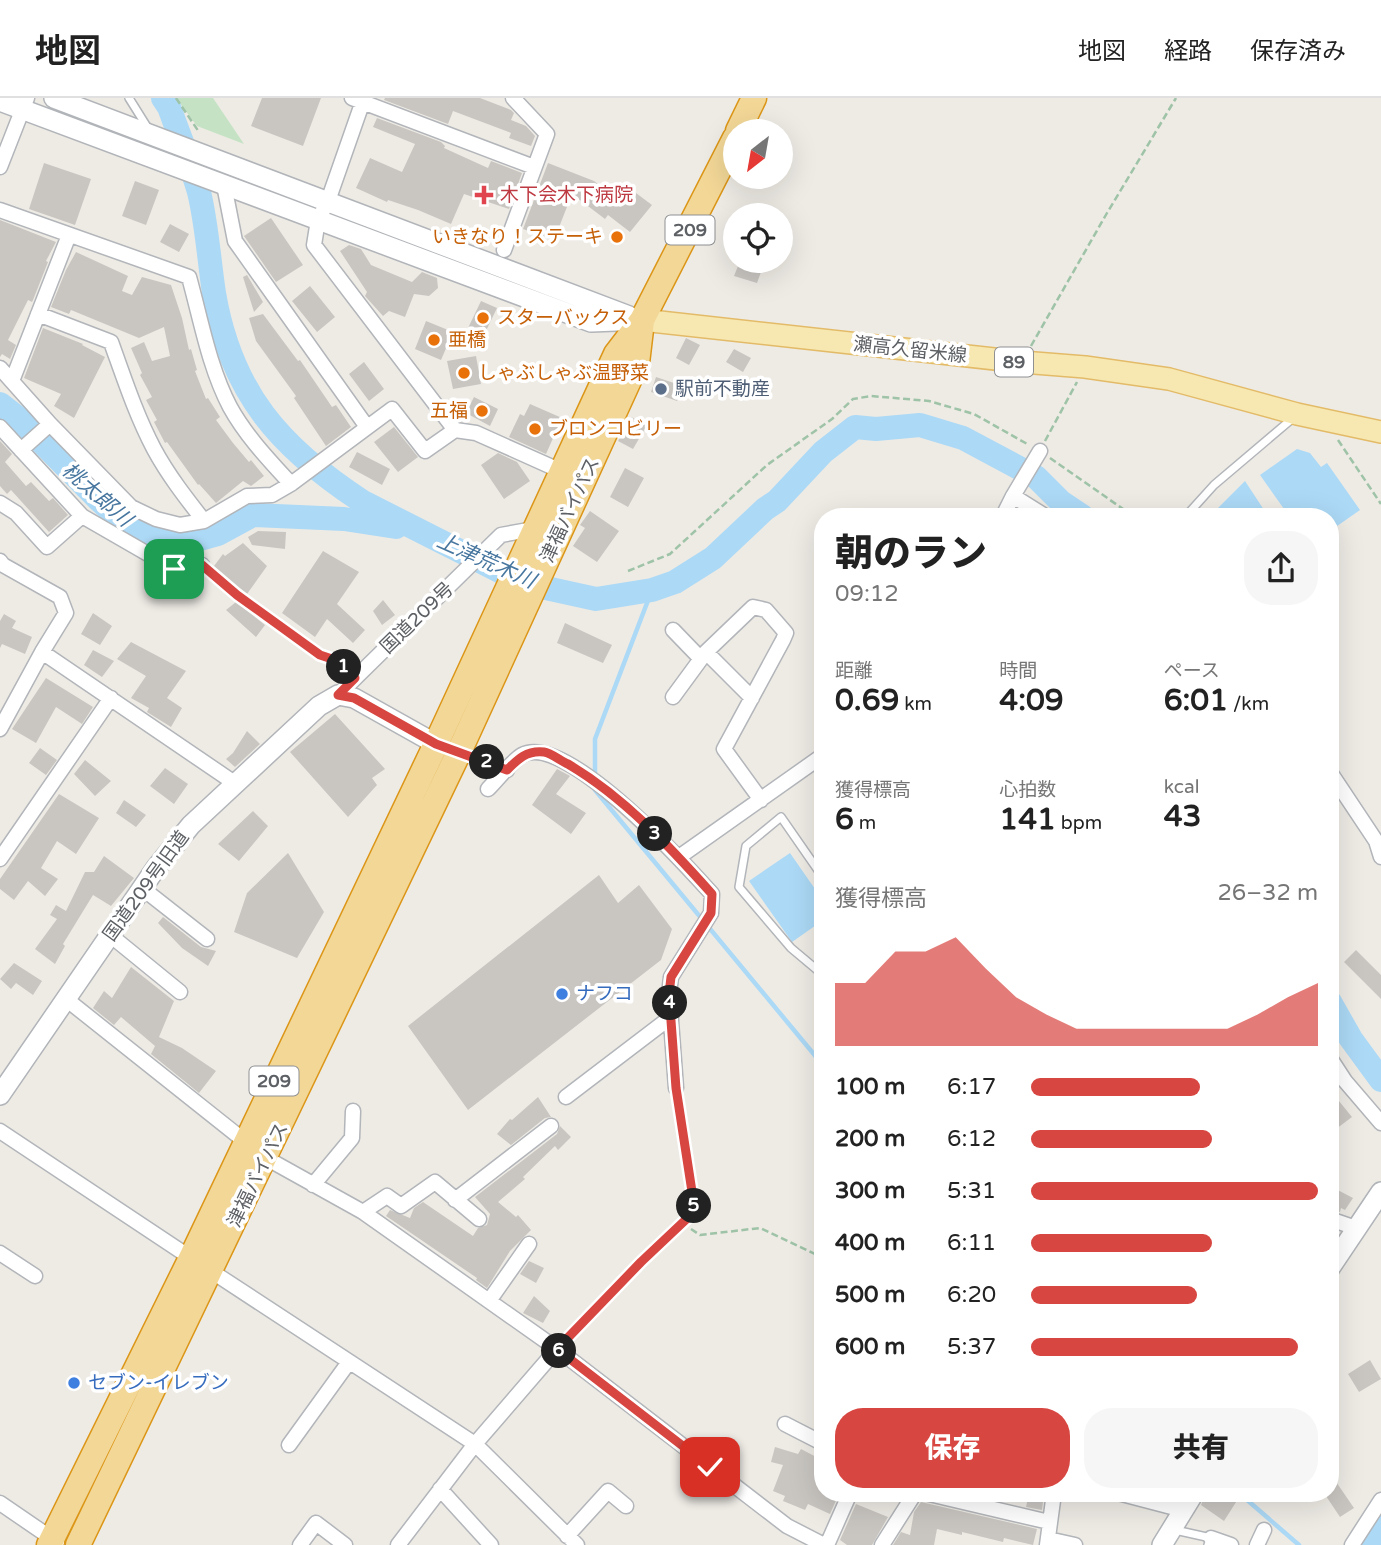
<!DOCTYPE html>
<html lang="ja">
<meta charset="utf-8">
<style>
:root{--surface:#fff;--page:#f6f6f6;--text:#222;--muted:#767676;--line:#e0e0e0;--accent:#d84641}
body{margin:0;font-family:"Varela Round","Noto Sans JP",sans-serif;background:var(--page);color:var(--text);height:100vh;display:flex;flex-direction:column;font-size:26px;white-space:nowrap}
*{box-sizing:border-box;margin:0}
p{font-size:23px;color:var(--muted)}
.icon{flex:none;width:38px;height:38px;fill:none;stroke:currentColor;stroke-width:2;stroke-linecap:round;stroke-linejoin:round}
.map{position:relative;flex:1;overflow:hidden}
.panel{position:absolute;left:814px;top:410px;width:525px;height:994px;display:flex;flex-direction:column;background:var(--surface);border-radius:28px;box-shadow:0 7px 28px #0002}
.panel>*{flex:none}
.needle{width:46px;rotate:211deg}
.fabs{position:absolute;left:723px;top:21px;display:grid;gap:14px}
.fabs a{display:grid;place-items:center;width:70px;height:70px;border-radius:50%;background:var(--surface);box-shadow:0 7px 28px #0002;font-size:35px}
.pin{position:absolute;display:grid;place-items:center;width:60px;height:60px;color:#fff;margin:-30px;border-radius:14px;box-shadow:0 4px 10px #0006}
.km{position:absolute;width:35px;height:35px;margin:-18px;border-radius:50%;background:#222;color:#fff;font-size:19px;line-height:35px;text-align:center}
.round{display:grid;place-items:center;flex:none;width:74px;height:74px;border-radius:28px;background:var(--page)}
.headline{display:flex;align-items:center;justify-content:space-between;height:119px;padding:0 21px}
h1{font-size:38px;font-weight:800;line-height:52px}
.metrics{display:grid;grid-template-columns:repeat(3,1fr);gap:10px;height:119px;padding:7px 21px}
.metrics div{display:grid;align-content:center}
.metrics b{font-size:30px;font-weight:800}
.metrics small{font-size:19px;font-weight:400}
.metrics p{font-size:19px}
.chart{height:196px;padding:14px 21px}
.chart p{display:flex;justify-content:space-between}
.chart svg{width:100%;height:126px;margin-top:7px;fill:var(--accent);opacity:.7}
.action{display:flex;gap:14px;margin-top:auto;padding:14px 21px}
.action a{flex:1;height:80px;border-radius:28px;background:var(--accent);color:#fff;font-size:28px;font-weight:800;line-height:80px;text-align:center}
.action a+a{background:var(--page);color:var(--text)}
ul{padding:0 21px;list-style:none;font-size:23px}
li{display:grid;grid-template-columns:112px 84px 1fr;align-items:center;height:52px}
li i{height:18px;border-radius:9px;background:var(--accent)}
header{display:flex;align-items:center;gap:42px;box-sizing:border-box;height:98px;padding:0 35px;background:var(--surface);border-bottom:2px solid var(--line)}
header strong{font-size:33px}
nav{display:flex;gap:38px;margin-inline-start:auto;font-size:24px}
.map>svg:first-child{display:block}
.green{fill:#c5e3c4}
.water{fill:#acd9f6}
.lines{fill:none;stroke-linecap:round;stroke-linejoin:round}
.stream{stroke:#acd9f6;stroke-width:4.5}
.river{stroke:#acd9f6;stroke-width:24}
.building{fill:#c9c6c2}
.lane-casing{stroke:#b2b5b9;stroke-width:10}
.street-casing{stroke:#b2b5b9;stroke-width:17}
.secondary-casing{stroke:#b1b4b8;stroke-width:22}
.primary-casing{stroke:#e3bb68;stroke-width:24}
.highway-casing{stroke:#dc9617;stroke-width:27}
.path{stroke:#9ec3a7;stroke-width:2.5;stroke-dasharray:7 3.5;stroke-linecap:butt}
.lane{stroke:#fff;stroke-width:7}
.street{stroke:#fff;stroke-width:14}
.secondary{stroke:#fff;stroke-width:19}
.primary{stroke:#f7e8b1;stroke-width:21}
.highway{stroke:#f2d797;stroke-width:24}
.route-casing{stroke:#fff;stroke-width:14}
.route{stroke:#d84641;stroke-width:9}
.health-dot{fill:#e0444e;stroke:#fff;stroke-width:2.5}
.food-dot{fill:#e8710a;stroke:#fff;stroke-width:2.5}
.service-dot{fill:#5c6f8a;stroke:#fff;stroke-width:2.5}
.shop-dot{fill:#3f7fe0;stroke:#fff;stroke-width:2.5}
.labels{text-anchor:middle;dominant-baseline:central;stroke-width:7;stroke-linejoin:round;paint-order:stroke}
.shield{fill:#fff;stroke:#8e9092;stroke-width:2}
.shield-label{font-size:18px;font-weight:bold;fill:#5d6064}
.health-label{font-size:19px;fill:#be3a42;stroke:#fff;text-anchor:start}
.food-label{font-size:19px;fill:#c56008;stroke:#fff;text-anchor:start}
.street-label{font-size:19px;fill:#5d6064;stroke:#fff}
.service-label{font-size:19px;fill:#4e5e75;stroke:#fff;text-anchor:start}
.shop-label{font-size:19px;fill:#366cbe;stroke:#fff;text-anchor:start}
.water-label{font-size:21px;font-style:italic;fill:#47769f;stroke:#fff}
</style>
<header>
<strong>地図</strong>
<nav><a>地図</a><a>経路</a><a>保存済み</a></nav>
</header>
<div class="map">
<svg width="1381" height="1447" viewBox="0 0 1381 1447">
<rect width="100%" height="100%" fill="#eeebe5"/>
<path class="green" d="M176,0H213L244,46L197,28Z"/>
<path class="water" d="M1297,351L1310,355L1321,369L1327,365L1360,412L1330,433V418H1289L1260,377Z
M1245,383L1268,418H1210Z
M790,755L822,801V823L792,844L749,783Z"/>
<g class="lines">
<path class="stream" d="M595,680V641L652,492
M595,692L822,966
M1239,1395L1299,1447"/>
<path class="river" d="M163,0L169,9C179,37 191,66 199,94C207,127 209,162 214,195C231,295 280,350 363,404L523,485L596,501L652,492L675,484L713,460L765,411L777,403L823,354L855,329L876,331L920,327L963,340L1036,379L1061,404L1082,418
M0,306L18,320L99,402L127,427L151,438L186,445L218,436L253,417L344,421L396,429
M1330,904L1351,941L1381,982
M1369,1447L1381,1426"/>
</g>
<path class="building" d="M262,0H321L303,48L251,28Z
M385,0H480L511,12L514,15L511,22L526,28L535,38L531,48L509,40L511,35L453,13L448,26L384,2Z
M377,20L441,44L445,48L444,50L488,70L491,63L522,75L509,111L464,96L451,126L418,112L388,102L387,104L356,90L370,60L402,74L415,46L373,29Z
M44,65L91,81L75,127L29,111Z
M548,65L594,83L603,90L607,85L616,92L618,89L632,100L636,95L652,107L630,134L608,117L605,121L572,96L556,137L546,139L523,131Z
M135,83L159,92L146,127L122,118Z
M271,120L303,167L276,184L244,138Z
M0,122L56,144L46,163L48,164L33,202L32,204L28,202L8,242L16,247L10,261L2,256L0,259Z
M170,126L189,136L179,154L160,144Z
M349,147L361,151L371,167L412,184L422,174L437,180L438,190L429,198L414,196L405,219L389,213L383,218L365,198L367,194L340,153Z
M76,154L128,178L122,193L132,197L142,179L171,187L182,220L189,252L191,251L197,272L195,273L206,301L208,300L220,319L216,322L233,345L249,364L251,362L264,378L251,388L243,383L216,405L199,386L198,387L167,344L165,345L154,324L157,322L146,302L152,299L140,277L142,275L131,250L144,244L152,263L170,258L164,229L139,240L71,212L69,216L51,209L66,172Z
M740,163H765L757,185L734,178Z
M247,177L263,204L254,214L243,179Z
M310,188L335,219L317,234L292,203Z
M481,203L497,210L484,237L468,230Z
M263,216L298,263L300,262L332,309L336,307L351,329L326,348L294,300L296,298L256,243L249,220Z
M426,223L453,234L441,262L415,251Z
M43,230L83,246L82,247L105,259L74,320L54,308L61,296L24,280Z
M686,240L700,247L689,267L676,260Z
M734,251L751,260L743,274L726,264Z
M476,258L481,286L453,291L447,263Z
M364,264L384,291L369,303L349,276Z
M656,279L683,288L677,303L651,294Z
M474,299L498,311L490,328L466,315Z
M530,306L562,320L546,356L509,339L520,316L524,318Z
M631,319L647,327L633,351L618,343Z
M394,329L418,359L398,374L374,344Z
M0,343L12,356L5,364L26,388L31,384L49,403L53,400L68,417L49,434L11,392L7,396L0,388Z
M357,354L390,371L382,387L349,369Z
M498,355L517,364L530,383L504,401L481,367Z
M625,370L644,380L628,409L610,399Z
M590,413L619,433L597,464L573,448L585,430L580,427Z
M258,433L286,434L285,451L252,447L248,439Z
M243,445L267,468L247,496L214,468L223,456L225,458Z
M323,453L359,474L337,506L365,532L353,545L327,521L315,539L282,515Z
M383,502L395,517L382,527L373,513Z
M236,504L265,527L256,539L226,512Z
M93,515L112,528L100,547L81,536Z
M4,516L16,523L12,530L32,539L25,556L2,546L0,550V523Z
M565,525L612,547L603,565L557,545Z
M131,544L186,573L167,600L182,610L171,629L147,614L149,610L131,600L146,578L117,561Z
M93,552L114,563L102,579L84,567Z
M46,580L93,609L82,626L56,609L36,645L12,631Z
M335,616L385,671L372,680L377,687L348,719L290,654Z
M247,633L260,646L235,669L226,661L233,655Z
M40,650L57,662L46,677L29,665Z
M85,662L111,683L95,698L74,676Z
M165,670L188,686L174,706L150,688Z
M557,671L570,678L556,696L586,715L571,736L532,707Z
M59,696L99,720L76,756L57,743L41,770L58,781L45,798L28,783L14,802L0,791V781Z
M124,702L146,717L136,729L116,715Z
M253,713L268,728L239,763L218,746Z
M288,755L324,814L297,860L234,834L247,795Z
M104,758L134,780L111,808L93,797L63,846L65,848L55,866L35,851L57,821L50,817L56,807L66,813L85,774H94Z
M599,777L618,805L639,787L672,831L661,862L468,1012L408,928Z
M163,819L201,849L216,853L208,868L182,850L158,825Z
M1356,852L1381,877V901L1344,864Z
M14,865L42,883L33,897L16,885L11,891L0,881Z
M131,869L174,903L159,939L182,950L216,973L199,995L151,956L155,948L121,919L114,927L93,910L104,893L112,900Z
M1330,992L1352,1019L1336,1031L1330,1024Z
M538,999L551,1019L545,1020L511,1047L497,1036L510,1021L512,1022Z
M560,1028L571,1039L558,1052L555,1048L523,1079L525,1081L498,1104L516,1119L518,1117L531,1132L510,1153L487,1190L476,1182L477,1180L386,1118L390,1112L410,1120L414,1110L423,1104L473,1138L478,1130L487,1127L490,1116L475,1099L557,1036Z
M1330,1088L1353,1100L1345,1112L1341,1110L1340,1114L1330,1112Z
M529,1163L544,1170L536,1185L520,1176Z
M534,1198L550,1213L543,1225L523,1215Z
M1370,1262L1381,1281L1359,1294L1348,1276Z
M775,1349L798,1356L801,1351L822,1362V1395L838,1398L830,1416L808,1406L805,1412L783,1403L785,1398L773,1393L783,1367L771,1364Z
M1330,1375L1354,1410L1340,1419L1324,1395H1330Z
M1029,1395H1044L1042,1412L1026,1409Z
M1206,1395H1229L1238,1401L1224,1423L1201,1407Z
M921,1404L1037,1431L1033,1447L1004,1440L1003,1444L962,1434V1437L937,1431L934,1447H893L901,1434L910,1437L914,1414Z
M856,1406L888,1419L872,1447H847L840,1442Z"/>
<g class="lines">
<g class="lane-casing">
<path id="lane" d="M129,0L149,32
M1186,418L1214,387L1293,320
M202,467L237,497L320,557L338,563L355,580
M822,778L781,719L746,748L739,789L791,850L822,876
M557,1251L641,1164L695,1113L676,990
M1175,1432L1211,1440L1208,1447"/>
</g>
<g class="street-casing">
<path id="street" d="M352,0L534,69
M364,0L328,103L318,122L314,147L455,332L476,335L561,373
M0,69L27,0
M224,87L235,143L367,329
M0,112L189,179C201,222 209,269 230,309C246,338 269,362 291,386L272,397L247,398L204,423L180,427L156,421L131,409L50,326L0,270
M504,152L547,36L513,0
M38,216L111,244C124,280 136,317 154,351C168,377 186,400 204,423
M12,283L69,137
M0,329L82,418L174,471L202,467
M21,352L50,326
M291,386L392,311L425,353L455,332
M1013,398L1040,353
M0,405L16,415L47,449L82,418
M1003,418L1013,398L1045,418
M0,463L3,467L60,499L66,515L42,554L236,686
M673,532L701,561
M338,597L501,437L534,431
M673,599L706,554
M752,600L706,554L753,509L766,512L786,535L783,542L724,651L761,702
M0,631L42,554
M453,651L507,672
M1330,674L1376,743L1381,759
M488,691C497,682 512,663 522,657C565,633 684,765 712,796L711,815L671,879L669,896L676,990
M679,759L822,658
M0,761L111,600
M142,790L207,841
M110,837L180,894
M66,901L266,1060L363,1114L557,1251L787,1428L824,1447
M1330,960L1345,983L1381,1025
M566,999L671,919
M0,1033L191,1160
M313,1087L352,1040L353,1013
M455,1102L551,1028
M363,1114L387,1098L401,1108L435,1084L479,1121
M1330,1121L1356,1130
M0,1155L35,1178
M211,1173L475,1346L577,1447
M489,1203L529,1146
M785,1326L822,1345
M289,1347L349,1264
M440,1391L491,1447
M925,1395L1049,1424
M1118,1395L1183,1412
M0,1405L57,1444
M567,1438L608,1393L626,1408
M1211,1440L1231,1447
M1048,1441L1075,1447
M300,1447L316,1425L345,1447
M398,1447L475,1346L557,1251
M827,1447L850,1395
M882,1447L915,1395
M1047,1447L1054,1395
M1257,1447L1264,1432
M1352,1447L1381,1402"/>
</g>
<g class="secondary-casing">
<path id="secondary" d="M54,0L629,218
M0,3L591,224L642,222
M0,997L156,770L191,727L319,608L338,597L354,600L436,646
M1330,1170L1381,1094
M1162,1447L1194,1395"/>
</g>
<g class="primary-casing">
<path id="primary" d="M642,222L1022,264L1085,269L1169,281L1297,316L1381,334"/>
</g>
<g class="highway-casing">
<path id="highway" d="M738,33L754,0
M49,1447L191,1160L436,646L616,256L642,222L735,40
M78,1447L459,654L637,265L642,223"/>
</g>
<path class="path" d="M176,0L199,34
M1031,248L1107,115L1176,0
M1338,342L1381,406
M1045,343L1077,284
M1050,360L1133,418
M628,473L670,456L767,367L832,321L853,301L871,298L929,303L974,316L1029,347
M691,1131L700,1137L760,1130L819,1158"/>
<use href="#lane" class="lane"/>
<use href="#street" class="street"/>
<use href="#secondary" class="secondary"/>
<use href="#primary" class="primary"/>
<use href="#highway" class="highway"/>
</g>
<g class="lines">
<g class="route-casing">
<path id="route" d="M174,471L202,467L237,497L320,557L338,563L355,580L338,597L354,600L436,646L507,672C518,661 527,652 544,654C551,655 561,663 568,666C624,699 669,748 712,796L711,815L671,879L669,896L676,990L695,1113L641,1164L557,1251L710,1369"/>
</g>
<use href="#route" class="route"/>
</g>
<path class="health-dot" d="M480.5 86.5h7v7h7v7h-7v7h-7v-7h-7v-7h7z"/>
<g class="food-dot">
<circle cx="617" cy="139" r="7"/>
<circle cx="483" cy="220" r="7"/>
<circle cx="434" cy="242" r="7"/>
<circle cx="464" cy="275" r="7"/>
<circle cx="482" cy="313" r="7"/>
<circle cx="535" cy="331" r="7"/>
</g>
<circle class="service-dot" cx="661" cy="291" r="7"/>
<g class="shop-dot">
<circle cx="562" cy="896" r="7"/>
<circle cx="74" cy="1285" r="7"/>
</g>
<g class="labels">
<g class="shield">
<rect x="665.5" y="117.5" width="49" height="29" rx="5"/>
<rect x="995" y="249.5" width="38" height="29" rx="5"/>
<rect x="249.5" y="968.5" width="49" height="29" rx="5"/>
</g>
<g class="shield-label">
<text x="690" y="132">209</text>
<text x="1014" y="264">89</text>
<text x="274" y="983">209</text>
</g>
<g class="health-label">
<text x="500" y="97">木下会木下病院</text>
</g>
<g class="food-label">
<text x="603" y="139" text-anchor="end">いきなり！ステーキ</text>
<text x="497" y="220">スターバックス</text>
<text x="448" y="242">亜橋</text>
<text x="478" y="275">しゃぶしゃぶ温野菜</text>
<text x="468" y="313" text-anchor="end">五福</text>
<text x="549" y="331">ブロンコビリー</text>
</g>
<g class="street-label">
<text transform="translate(910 252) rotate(6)">瀬高久留米線</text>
<text transform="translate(570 412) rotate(-65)">津福バイパス</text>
<text transform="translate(417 520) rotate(-44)">国道209号</text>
<text transform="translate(146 788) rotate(-54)">国道209号旧道</text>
<text transform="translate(258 1077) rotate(-64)">津福バイパス</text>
</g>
<g class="service-label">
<text x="675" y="291">駅前不動産</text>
</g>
<g class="shop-label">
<text x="576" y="896">ナフコ</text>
<text x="88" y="1285">セブン-イレブン</text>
</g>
<g class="water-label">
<text transform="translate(97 397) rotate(41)">桃太郎川</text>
<text transform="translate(486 463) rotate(24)">上津荒木川</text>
</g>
</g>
</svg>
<div class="fabs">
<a><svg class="needle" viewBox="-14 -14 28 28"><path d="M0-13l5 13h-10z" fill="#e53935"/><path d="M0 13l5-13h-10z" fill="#767676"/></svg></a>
<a><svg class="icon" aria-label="locate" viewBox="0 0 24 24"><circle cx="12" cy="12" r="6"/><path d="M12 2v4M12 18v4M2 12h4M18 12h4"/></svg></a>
</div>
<div class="pin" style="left:174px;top:471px;background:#1e9e55"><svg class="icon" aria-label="arrive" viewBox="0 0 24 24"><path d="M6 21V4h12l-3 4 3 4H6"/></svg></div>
<div class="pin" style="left:710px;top:1369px;background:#d93025"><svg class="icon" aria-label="check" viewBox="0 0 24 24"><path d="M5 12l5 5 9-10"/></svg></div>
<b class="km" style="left:344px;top:569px">1</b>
<b class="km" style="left:487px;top:664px">2</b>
<b class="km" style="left:655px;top:736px">3</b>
<b class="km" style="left:670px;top:905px">4</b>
<b class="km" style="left:694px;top:1108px">5</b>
<b class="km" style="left:559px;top:1253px">6</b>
<section class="panel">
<div class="headline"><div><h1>朝のラン</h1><p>09:12</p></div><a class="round"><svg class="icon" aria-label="share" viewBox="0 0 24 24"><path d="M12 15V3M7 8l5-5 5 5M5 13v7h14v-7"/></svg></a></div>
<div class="metrics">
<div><p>距離</p><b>0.69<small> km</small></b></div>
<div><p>時間</p><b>4:09</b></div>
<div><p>ペース</p><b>6:01<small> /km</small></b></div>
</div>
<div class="metrics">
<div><p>獲得標高</p><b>6<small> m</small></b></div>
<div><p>心拍数</p><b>141<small> bpm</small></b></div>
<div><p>kcal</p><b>43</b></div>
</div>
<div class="chart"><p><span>獲得標高</span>26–32 m</p>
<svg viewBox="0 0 160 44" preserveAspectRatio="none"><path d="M0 44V22L10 22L20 11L30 11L40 6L50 17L60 27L70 33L80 38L90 38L100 38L110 38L120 38L130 38L140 33L150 27L160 22V44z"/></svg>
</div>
<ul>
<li><b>100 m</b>6:17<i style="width:59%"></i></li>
<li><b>200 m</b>6:12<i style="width:63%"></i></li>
<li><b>300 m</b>5:31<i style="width:100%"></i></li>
<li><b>400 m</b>6:11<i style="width:63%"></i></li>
<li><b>500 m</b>6:20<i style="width:58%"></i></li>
<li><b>600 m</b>5:37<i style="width:93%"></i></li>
</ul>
<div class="action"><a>保存</a><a>共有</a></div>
</section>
</div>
